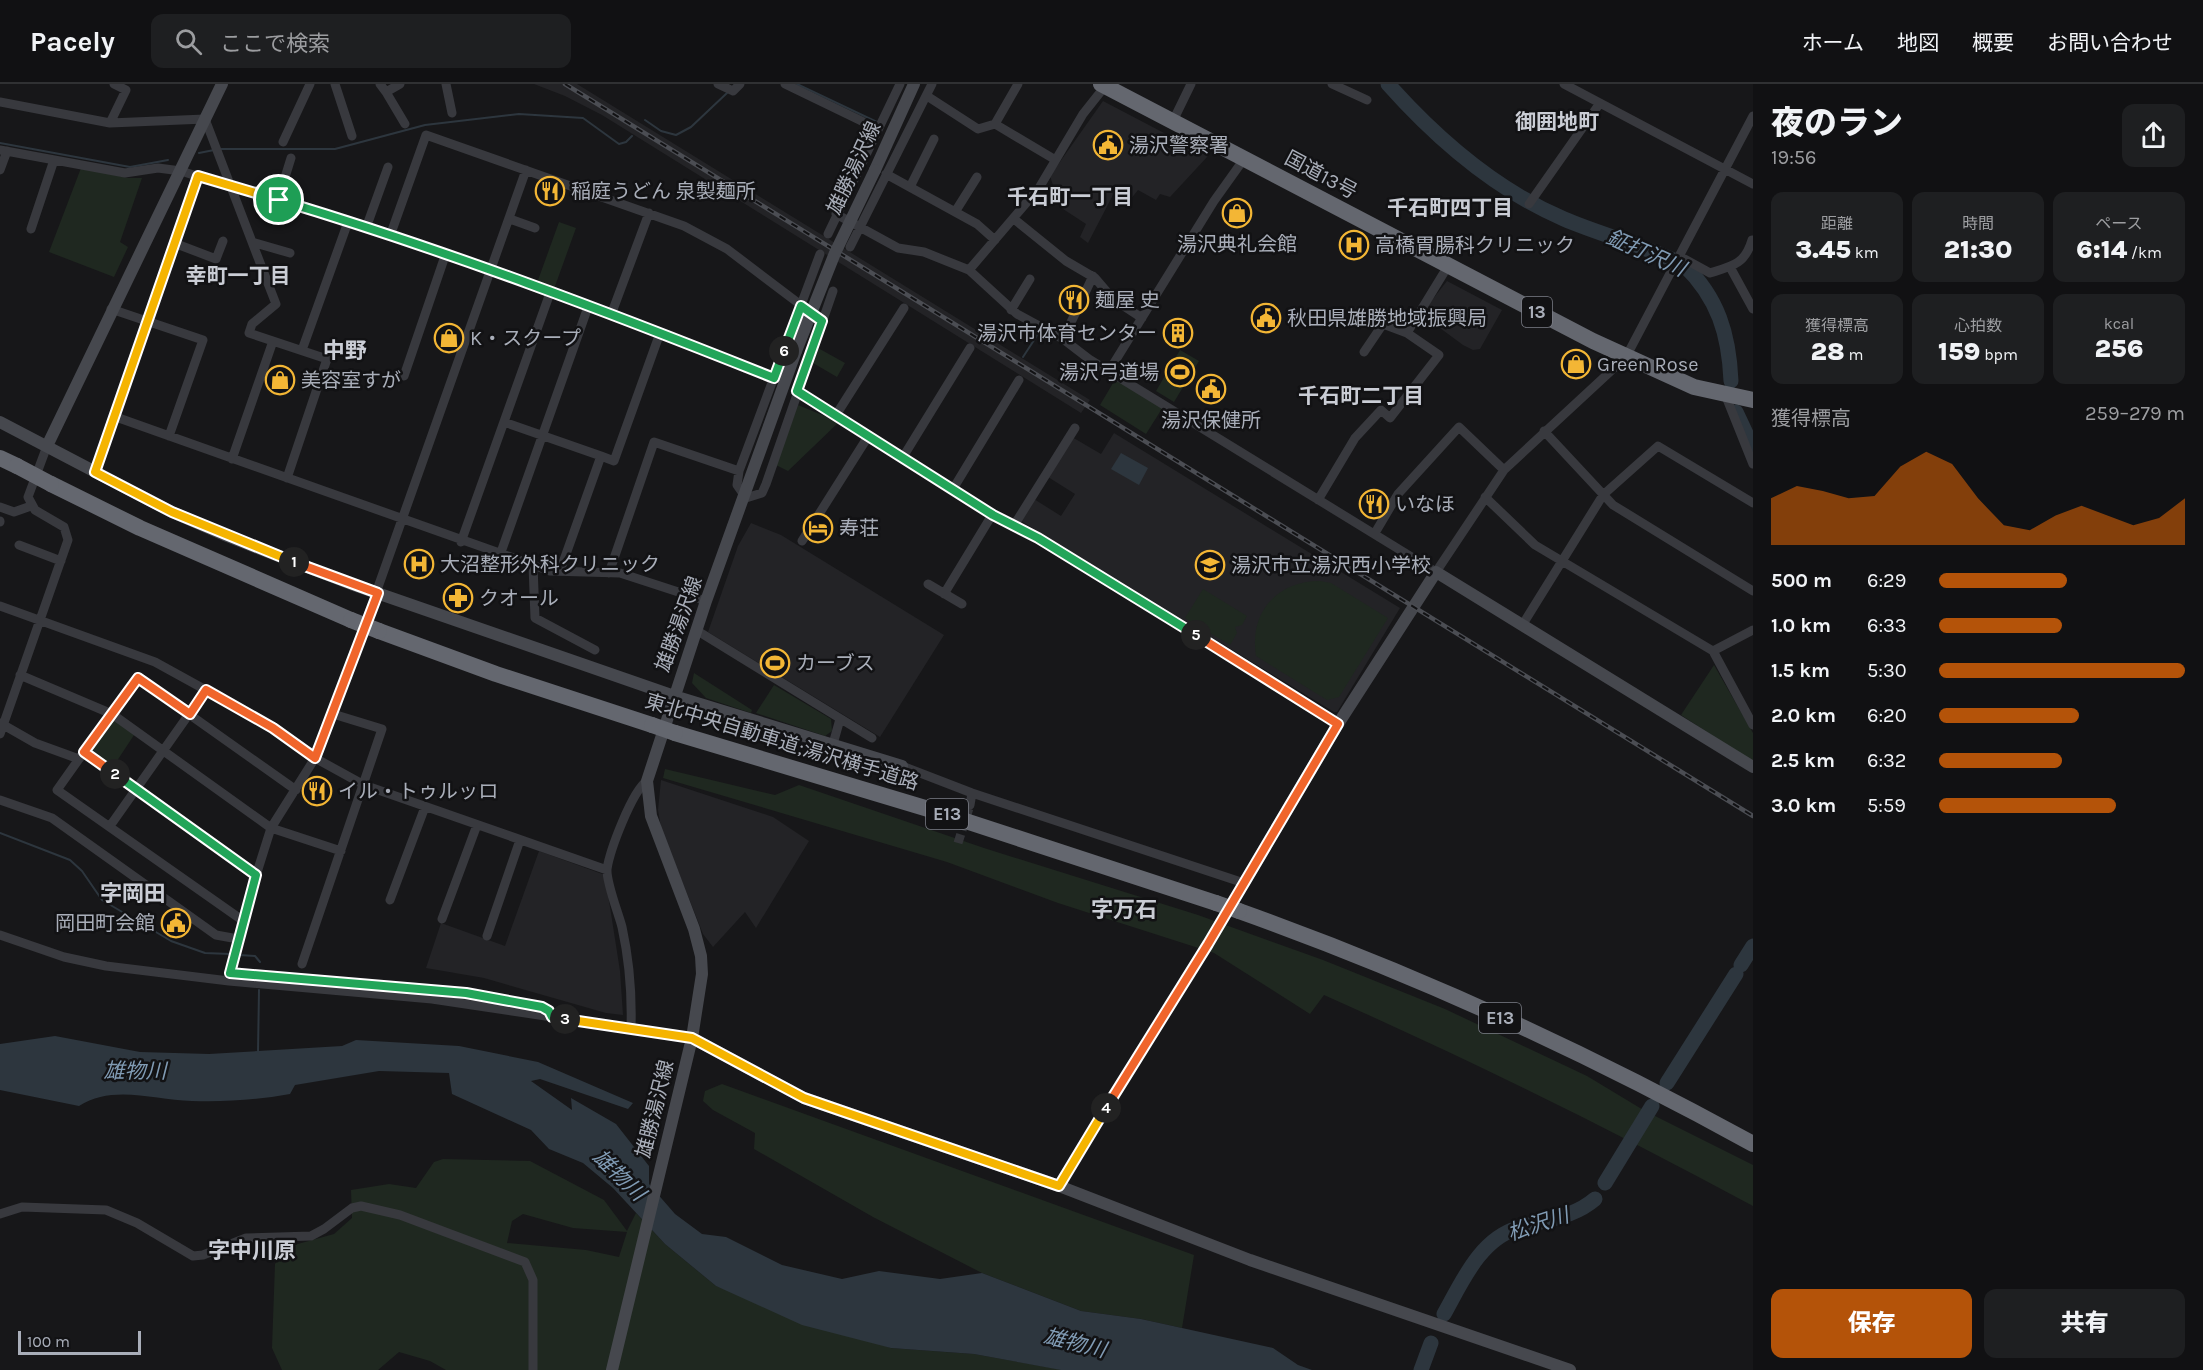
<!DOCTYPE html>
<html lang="ja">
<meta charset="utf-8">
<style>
:root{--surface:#111113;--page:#1e1f21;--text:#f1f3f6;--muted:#9c9da0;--line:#303133;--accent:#b45309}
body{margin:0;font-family:Karla,"Noto Sans JP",sans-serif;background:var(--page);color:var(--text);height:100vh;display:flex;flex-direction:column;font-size:22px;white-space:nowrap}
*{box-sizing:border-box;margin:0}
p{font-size:20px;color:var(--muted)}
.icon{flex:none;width:33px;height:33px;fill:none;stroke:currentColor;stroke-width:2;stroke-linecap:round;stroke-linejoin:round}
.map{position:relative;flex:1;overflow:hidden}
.side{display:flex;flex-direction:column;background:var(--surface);width:450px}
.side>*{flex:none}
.scale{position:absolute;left:18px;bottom:15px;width:123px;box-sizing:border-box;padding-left:6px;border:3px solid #a9aeb9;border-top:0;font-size:16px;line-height:21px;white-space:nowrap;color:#a9aeb9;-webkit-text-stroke:4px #121214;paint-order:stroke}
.pin{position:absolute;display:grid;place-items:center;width:51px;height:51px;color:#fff;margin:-26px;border:3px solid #fff;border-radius:50%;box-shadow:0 2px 6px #0007}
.km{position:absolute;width:30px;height:30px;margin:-15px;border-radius:50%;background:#222;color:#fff;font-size:16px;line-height:30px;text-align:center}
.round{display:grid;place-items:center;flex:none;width:63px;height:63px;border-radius:12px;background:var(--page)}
.headline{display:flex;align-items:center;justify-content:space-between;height:102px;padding:0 18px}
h1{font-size:33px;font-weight:800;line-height:45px}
.metrics{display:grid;grid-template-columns:repeat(3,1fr);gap:9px;height:102px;padding:6px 18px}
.metrics div{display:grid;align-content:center;border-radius:12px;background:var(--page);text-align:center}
.metrics b{font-size:26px;font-weight:800}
.metrics small{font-size:16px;font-weight:400}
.metrics p{font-size:16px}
.chart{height:168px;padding:12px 18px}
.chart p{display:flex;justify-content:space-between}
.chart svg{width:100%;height:108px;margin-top:6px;fill:var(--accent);opacity:.7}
.cta{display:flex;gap:12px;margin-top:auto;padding:12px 18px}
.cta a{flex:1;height:69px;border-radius:12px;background:var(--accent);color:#fff;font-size:24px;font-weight:800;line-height:69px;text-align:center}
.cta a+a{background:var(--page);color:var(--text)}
ul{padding:0 18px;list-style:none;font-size:20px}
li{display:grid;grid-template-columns:96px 72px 1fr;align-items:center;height:45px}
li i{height:15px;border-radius:8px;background:var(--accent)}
header{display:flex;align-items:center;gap:36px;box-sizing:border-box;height:84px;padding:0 30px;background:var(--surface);border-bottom:2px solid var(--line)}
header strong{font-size:28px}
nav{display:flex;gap:33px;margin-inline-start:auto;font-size:21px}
.search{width:420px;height:54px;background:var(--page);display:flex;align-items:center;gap:15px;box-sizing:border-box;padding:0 21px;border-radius:12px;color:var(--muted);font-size:22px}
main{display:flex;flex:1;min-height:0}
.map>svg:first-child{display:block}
.built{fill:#232326}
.green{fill:#1f2820;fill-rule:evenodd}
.water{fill:#2d363e}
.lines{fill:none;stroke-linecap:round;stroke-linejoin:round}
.stream{stroke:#2d363e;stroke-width:2}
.river{stroke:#2d363e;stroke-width:15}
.street-tunnel{stroke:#343539;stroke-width:9;stroke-dasharray:9 4.5;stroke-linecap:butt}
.street{stroke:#38393e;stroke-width:9}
.secondary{stroke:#46484e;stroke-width:12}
.highway{stroke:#64676f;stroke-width:16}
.rail-casing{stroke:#4b4d53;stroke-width:4.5}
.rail{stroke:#121214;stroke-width:2;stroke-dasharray:7;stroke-linecap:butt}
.secondary-bridge{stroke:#46484e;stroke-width:12}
.highway-bridge{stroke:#64676f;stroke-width:16}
.split-1-casing{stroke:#fff;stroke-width:12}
.split-2-casing{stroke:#fff;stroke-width:12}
.split-3-casing{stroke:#fff;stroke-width:12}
.split-4-casing{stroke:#fff;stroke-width:12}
.split-5-casing{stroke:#fff;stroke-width:12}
.split-6-casing{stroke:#fff;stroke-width:12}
.split-7-casing{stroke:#fff;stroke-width:12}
.split-1{stroke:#f5b400;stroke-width:8}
.split-2{stroke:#f0652b;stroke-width:8}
.split-3{stroke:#22a559;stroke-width:8}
.split-4{stroke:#f5b400;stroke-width:8}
.split-5{stroke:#f0652b;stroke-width:8}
.split-6{stroke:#22a559;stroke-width:8}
.split-7{stroke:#22a559;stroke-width:8}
.labels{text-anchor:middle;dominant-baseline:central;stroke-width:5;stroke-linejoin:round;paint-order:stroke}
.shield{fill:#121214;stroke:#7c7f88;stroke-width:1.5}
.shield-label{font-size:18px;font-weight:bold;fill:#a9aeb9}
.poi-label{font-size:20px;fill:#a9aeb9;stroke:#121214;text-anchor:start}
.street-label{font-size:20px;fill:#a9aeb9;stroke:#121214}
.neighbourhood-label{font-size:21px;font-weight:bold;fill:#cacdd5;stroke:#121214}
.water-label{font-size:21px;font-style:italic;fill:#809bb4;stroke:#121214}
.quarter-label{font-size:22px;font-weight:bold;fill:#cacdd5;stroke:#121214}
</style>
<header>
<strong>Pacely</strong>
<div class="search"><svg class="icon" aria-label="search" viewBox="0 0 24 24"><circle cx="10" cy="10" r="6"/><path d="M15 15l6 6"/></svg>ここで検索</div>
<nav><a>ホーム</a><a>地図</a><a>概要</a><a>お問い合わせ</a></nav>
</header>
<main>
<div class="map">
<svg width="1753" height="1286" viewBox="0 0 1753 1286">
<rect width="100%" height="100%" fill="#171719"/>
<path class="built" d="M534,0H577L1090,316L1081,329L602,31L565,12Z
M1103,17L1208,72L1170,113L1160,110L1156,116L1138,106L1130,116L1115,107L1088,159L1080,153L1086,140L1060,123L1050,92Z
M1447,197L1502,226L1480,265L1473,266L1463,261L1421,230Z
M1114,349L1400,524L1337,628H1334L1021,437L1034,415L1061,432L1075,410L1048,393L1072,353L1101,370Z
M751,439L781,451L944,551L880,653L708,548L738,462Z
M661,696L773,733L809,757L756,844L745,828L713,863L703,850L661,744L658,726Z
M539,767L605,791L620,887L623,931L606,929L484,894L426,884L441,839L505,862Z"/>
<path class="green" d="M81,84L128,94H142L120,158L128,163L114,193L49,168Z
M559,138L576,144L554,205L537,199Z
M818,264L845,279L837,293L813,279Z
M1180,266L1199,277L1174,318L1156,307Z
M1116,294L1163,323L1146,350L1100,321Z
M798,321L839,338L788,387L776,381Z
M1320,497L1331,499L1388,534L1339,613L1327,616L1256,572C1249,528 1277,497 1320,497Z
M1203,505L1247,532L1242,541L1235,543L1237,549L1230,561L1185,534Z
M1714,581L1753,649V678L1681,631Z
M694,589L752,626L751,629L706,614L692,599Z
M774,601L831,635L832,647L825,652L756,629Z
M112,630L136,648L111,686L84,668Z
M665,685L775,711L799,701L984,764L1198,831L1323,876L1445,925L1587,992L1645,1027L1753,1081V1122C1613,1046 1470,976 1324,911L1310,930L1214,869L1058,819L947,778L663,694Z
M722,1000L1194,1171L1182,1244L1141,1235L1081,1227L982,1189L873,1133L754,1065L755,1049L713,1026L703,1017L705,1007Z
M443,1075L530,1077L604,1116L627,1147L636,1129L665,1160L716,1202L891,1264L974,1270L1064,1286H446L430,1277L399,1268L378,1286H282L272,1264L275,1180L287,1163L334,1150L352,1134L351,1106L389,1100L416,1104L434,1078ZM523,1130L573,1144L627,1148L619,1173L586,1166L507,1159L512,1137Z"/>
<path class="water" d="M1121,369L1148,384L1139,401L1111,385Z
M55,952L140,968L209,970L342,962L356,956L459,962L538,978L633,1019L628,1025L540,995L531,997L572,1026L571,1014L616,1040L649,1082V1100L675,1130L702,1150L726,1153L782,1181L842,1195L879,1187L940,1195L982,1189L1081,1227L1141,1235L1273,1264L1298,1281L1312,1286H1061L974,1270L891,1264L802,1241L716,1202L665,1160L613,1104L583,1079L549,1065L531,1046L452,1010L449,989L379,987L295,1001L290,1010C257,1016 226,1018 192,1017C154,1016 113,1000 79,1022L0,1006V960Z"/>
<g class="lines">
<path class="stream" d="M797,0L879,39
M645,36L661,47L676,51L691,43L727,9
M0,59L130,83L168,76
M220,65H335L425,41L519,30L583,34L619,60L626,58L632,52
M199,69L214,66
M1023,273L1040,247
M0,749L70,776L82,787L102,816L171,857L205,869L230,870
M239,871L255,872L260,878
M258,968L259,906"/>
<path class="river" d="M1388,0C1437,55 1496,106 1564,135C1604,152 1646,162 1684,181C1718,214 1729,250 1731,297
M1736,328L1753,364
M1741,881L1753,862
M1667,999L1736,890
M1605,1099L1652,1022
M1444,1230C1462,1198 1480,1155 1518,1144C1546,1135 1573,1134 1595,1115
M1421,1286L1431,1259"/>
<path class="street-tunnel" d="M958,759L970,721"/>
<path class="street" d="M335,0L352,52
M380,0L386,8L400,0
M446,0L452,29
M718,0L733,7L740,0
M785,0L878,45
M1332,0L1367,16
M1564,0L1753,100
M1106,1L1083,30L1039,104L969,186L1017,230L1063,255L1089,275L1436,488L1504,386L1626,273L1753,32
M386,8L405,40
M927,12L978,45L995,40L1054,75
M0,18L110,39L126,6L114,0
M1173,37L1191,0
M110,39L205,35L231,103C415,155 596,223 774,294
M995,40L1018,0
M283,58L310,0
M0,66L125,89L158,84L181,87L231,103L252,158L290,169
M0,86L7,67
M886,90L977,140L995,156
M910,103L934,55
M278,116L291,74
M1529,120L1600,19
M955,128L977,93
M836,130L898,164L924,168L969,186
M510,135L535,144
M1014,135L1066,177L1095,194L1113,215L1142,234
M366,144L388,83
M31,145L54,76
M828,150L900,0
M390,152L426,51L684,142L727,165L822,237
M252,158L276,220L252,240L249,249L327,275L287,394
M174,159L216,175L223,157
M850,163L932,0
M820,170L739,387L737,401L746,414L762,409L766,400L833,207
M1679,172L1710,189C1733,182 1745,180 1752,156
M1730,183L1753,225
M111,225L203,256L169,352
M1011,226L1030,195
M611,231L649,129
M1063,255L1093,192
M302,266L348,138
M1364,268L1383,240L1407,249
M1109,287L1214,117L1244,75
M404,292L445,172
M797,307L992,431L1038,454L1338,640
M1725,310L1753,380
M836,331L904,224
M116,333L533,481L550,487L620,489L706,517
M504,338L601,372L560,487
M1544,347L1613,421L1753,507
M601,372L614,377L660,249
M903,373L970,264
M232,375L273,257
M95,388L198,92
M953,405L1019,296
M1485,413L1535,461L1713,567L1753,641
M1318,416L1355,354L1381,326L1390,334L1439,271L1407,249L1448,182
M0,423L14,428L31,422
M0,438V437
M1013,443L1075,344
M1375,449L1398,410L1459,343L1504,386
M802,457L869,351
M461,458L550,209
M19,461L61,477
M500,471L588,223
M533,481L535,534L595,566
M609,489L654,358L739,387
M928,500L962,520
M944,510L992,431
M0,522L155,578L273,643L315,674L364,701L607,786
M1523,540L1603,411L1658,362L1753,419
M696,546L872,654
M1713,567L1753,546
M20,591L112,630L271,744L341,767
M0,639L35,659L79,675L57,706L242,836
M0,650L68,456L64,443L35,426L28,413L47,362
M833,660L840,635
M84,668L256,791
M79,675L138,594L296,706
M902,682L972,709L1244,799L1059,1102
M0,716L52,734L216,851L238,855
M970,721L972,709
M110,742L206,606
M390,816L425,723
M442,835L477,741
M0,851L64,873L106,882L229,897L432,915L692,954
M487,852L520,756
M302,880L382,645L333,630
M230,889L466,909L542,923L549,927L552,933
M229,897L242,836L271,744L315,674L333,630L526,86
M631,944C632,912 629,875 622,843C618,828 606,798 607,785C610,766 632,707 647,697
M0,1130L22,1123L106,1126L137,1139L193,1172L203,1171L246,1154L311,1152L324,1145L352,1124L361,1122L400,1131L525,1178L533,1196V1286"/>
<path class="secondary" d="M875,86L914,0
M0,338L172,428L227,452L351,500L674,612L902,682
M47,362L222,0
M1244,799L1338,640L1436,488L1753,683
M692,954L804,1014L1059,1102L1250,1176L1570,1286
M612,1286L692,954L702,890L701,872L694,845L651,732L647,697L706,517L796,267"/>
<path class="highway" d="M1101,0L1593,257L1694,303L1753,316
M0,374L17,382
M51,400L140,444L351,536
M379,547L496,590L652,641
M675,649L935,727L1216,819
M1239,827C1416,890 1588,969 1753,1060"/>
<g class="rail-casing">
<path id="rail" d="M565,0L1753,732"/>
</g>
<use href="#rail" class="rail"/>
<path class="secondary-bridge" d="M796,267L835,169L875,86"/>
<path class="highway-bridge" d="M17,382L51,400
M351,536L379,547
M652,641L675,649
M1216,819L1239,827"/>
</g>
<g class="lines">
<g class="split-1-casing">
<path id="split-1" d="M279,116L198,92L95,388L172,428L294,478"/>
</g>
<g class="split-2-casing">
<path id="split-2" d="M115,690L84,668L138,594L190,630L206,606L273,644L315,674L378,509L294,478"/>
</g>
<g class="split-3-casing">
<path id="split-3" d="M115,690L256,791L230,889L466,909L542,923L549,927L552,933L565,935"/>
</g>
<g class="split-4-casing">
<path id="split-4" d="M565,935L692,954L804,1014L1059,1102L1106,1024"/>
</g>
<g class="split-5-casing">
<path id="split-5" d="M1106,1024L1208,860L1338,640L1196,551"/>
</g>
<g class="split-6-casing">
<path id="split-6" d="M784,267L801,222L822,237L797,307L993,431L1038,454L1196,551"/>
</g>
<g class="split-7-casing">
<path id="split-7" d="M279,116C446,166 611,229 774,294L784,267"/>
</g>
<use href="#split-1" class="split-1"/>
<use href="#split-2" class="split-2"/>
<use href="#split-3" class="split-3"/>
<use href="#split-4" class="split-4"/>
<use href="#split-5" class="split-5"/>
<use href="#split-6" class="split-6"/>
<use href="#split-7" class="split-7"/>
</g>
<defs>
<g id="civic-ring" transform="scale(1.5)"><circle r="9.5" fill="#121214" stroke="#f3b635" stroke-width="1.5"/><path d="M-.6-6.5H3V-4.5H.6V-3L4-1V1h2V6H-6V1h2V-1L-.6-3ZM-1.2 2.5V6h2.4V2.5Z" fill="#f3b635"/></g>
<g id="restaurant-ring" transform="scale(1.5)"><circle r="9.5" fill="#121214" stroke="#f3b635" stroke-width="1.5"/><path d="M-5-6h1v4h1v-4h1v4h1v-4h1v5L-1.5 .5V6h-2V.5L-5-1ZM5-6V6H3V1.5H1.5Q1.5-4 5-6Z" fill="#f3b635"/></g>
<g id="shop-ring" transform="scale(1.5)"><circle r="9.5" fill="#121214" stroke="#f3b635" stroke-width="1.5"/><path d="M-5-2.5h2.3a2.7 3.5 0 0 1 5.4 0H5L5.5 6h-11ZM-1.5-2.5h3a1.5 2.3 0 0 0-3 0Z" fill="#f3b635"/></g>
<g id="hospital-ring" transform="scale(1.5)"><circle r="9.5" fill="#121214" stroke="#f3b635" stroke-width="1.5"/><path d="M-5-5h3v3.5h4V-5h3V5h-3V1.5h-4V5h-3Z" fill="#f3b635"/></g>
<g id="building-ring" transform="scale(1.5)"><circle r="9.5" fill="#121214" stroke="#f3b635" stroke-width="1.5"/><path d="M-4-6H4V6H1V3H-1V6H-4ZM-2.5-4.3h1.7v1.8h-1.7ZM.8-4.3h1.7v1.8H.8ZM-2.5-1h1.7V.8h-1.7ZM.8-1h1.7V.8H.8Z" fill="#f3b635"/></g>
<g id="stadium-ring" transform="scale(1.5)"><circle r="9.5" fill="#121214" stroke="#f3b635" stroke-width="1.5"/><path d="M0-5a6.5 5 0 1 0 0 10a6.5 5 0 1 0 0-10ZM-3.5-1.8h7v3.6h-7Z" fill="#f3b635"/></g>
<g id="hotel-ring" transform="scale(1.5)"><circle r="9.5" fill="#121214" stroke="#f3b635" stroke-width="1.5"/><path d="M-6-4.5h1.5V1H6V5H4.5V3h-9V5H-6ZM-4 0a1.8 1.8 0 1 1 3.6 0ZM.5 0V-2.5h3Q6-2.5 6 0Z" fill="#f3b635"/></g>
<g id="school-ring" transform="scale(1.5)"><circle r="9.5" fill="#121214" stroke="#f3b635" stroke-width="1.5"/><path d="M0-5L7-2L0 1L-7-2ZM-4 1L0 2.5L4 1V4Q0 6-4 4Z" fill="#f3b635"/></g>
<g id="pharmacy-ring" transform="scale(1.5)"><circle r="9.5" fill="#121214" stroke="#f3b635" stroke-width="1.5"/><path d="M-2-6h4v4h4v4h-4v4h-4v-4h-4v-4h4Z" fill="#f3b635"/></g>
</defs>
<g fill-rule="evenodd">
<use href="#civic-ring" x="1108" y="61"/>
<use href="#restaurant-ring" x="550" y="107"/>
<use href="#shop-ring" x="1237" y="129"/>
<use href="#hospital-ring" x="1354" y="161"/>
<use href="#restaurant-ring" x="1074" y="216"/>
<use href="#civic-ring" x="1266" y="234"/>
<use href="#building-ring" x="1178" y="249"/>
<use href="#shop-ring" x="449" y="254"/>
<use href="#shop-ring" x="1576" y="280"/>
<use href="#stadium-ring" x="1180" y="288"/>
<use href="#shop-ring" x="280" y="296"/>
<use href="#civic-ring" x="1211" y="305"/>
<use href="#restaurant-ring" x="1374" y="420"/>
<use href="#hotel-ring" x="818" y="444"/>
<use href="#hospital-ring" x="419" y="480"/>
<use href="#school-ring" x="1210" y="481"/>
<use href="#pharmacy-ring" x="458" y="514"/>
<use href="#stadium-ring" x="775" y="579"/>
<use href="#restaurant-ring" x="317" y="707"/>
<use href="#civic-ring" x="176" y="839"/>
</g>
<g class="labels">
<g class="shield">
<rect x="1522" y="213" width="30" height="30" rx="4.5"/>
<rect x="926" y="715" width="42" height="30" rx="4.5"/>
<rect x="1479" y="919" width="42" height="30" rx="4.5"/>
</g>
<g class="shield-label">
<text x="1537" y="228">13</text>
<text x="947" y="730">E13</text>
<text x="1500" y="934">E13</text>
</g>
<g class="poi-label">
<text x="1129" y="61">湯沢警察署</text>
<text x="571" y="107">稲庭うどん 泉製麺所</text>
<text x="1237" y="160" text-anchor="middle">湯沢典礼会館</text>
<text x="1375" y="161">高橋胃腸科クリニック</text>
<text x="1095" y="216">麺屋 史</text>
<text x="1287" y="234">秋田県雄勝地域振興局</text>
<text x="1157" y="249" text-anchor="end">湯沢市体育センター</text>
<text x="470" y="254">K・スクープ</text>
<text x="1597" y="280">Green Rose</text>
<text x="1159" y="288" text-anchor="end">湯沢弓道場</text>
<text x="301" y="296">美容室すが</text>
<text x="1211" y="336" text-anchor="middle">湯沢保健所</text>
<text x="1395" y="420">いなほ</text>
<text x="839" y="444">寿荘</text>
<text x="440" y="480">大沼整形外科クリニック</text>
<text x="1231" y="481">湯沢市立湯沢西小学校</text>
<text x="479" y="514">クオール</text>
<text x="796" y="579">カーブス</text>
<text x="338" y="707">イル・トゥルッロ</text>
<text x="155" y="839" text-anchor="end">岡田町会館</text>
</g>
<g class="street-label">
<text transform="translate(854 84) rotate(-65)">雄勝湯沢線</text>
<text transform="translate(1321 91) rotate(28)">国道13号</text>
<text transform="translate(679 540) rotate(-70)">雄勝湯沢線</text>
<text transform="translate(782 658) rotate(17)">東北中央自動車道;湯沢横手道路</text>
<text transform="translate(655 1025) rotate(-76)">雄勝湯沢線</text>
</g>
<g class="neighbourhood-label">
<text x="1557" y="38">御囲地町</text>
<text x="1070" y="113">千石町一丁目</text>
<text x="1450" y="124">千石町四丁目</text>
<text x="238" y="192">幸町一丁目</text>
<text x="1361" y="312">千石町二丁目</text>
</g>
<g class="water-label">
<text transform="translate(1646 169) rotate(24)">鉦打沢川</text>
<text x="135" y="987">雄物川</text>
<text transform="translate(619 1091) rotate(44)">雄物川</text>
<text transform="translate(1538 1140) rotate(-18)">松沢川</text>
<text transform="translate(1075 1259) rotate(14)">雄物川</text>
</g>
<g class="quarter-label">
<text x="345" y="267">中野</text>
<text x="133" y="810">字岡田</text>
<text x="1124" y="826">字万石</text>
<text x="252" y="1167">字中川原</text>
</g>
</g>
</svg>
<div class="scale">100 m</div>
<div class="pin" style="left:279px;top:116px;background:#1e9e55"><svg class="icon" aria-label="arrive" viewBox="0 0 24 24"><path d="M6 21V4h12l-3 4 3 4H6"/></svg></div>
<b class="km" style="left:294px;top:478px">1</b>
<b class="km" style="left:115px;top:690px">2</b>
<b class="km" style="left:565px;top:935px">3</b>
<b class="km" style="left:1106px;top:1024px">4</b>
<b class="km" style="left:1196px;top:551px">5</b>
<b class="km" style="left:784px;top:267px">6</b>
</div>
<section class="side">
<div class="headline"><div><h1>夜のラン</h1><p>19:56</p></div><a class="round"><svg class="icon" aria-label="share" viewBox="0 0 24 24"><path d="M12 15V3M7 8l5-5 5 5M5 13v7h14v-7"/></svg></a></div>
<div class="metrics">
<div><p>距離</p><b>3.45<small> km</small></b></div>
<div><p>時間</p><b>21:30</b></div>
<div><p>ペース</p><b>6:14<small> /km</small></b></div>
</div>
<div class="metrics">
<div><p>獲得標高</p><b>28<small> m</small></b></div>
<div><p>心拍数</p><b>159<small> bpm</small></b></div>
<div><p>kcal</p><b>256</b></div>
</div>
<div class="chart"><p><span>獲得標高</span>259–279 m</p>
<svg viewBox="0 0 160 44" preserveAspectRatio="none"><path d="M0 44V25L10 20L20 22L30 25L40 24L50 12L60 6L70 11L80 25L90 36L100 38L110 32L120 28L130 32L140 36L150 33L160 25V44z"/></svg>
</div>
<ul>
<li><b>500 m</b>6:29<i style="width:52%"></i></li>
<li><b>1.0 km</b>6:33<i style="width:50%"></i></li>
<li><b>1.5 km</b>5:30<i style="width:100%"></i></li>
<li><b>2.0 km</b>6:20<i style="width:57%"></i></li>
<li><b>2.5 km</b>6:32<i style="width:50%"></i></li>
<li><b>3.0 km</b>5:59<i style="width:72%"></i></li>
</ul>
<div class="cta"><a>保存</a><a>共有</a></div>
</section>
</main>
